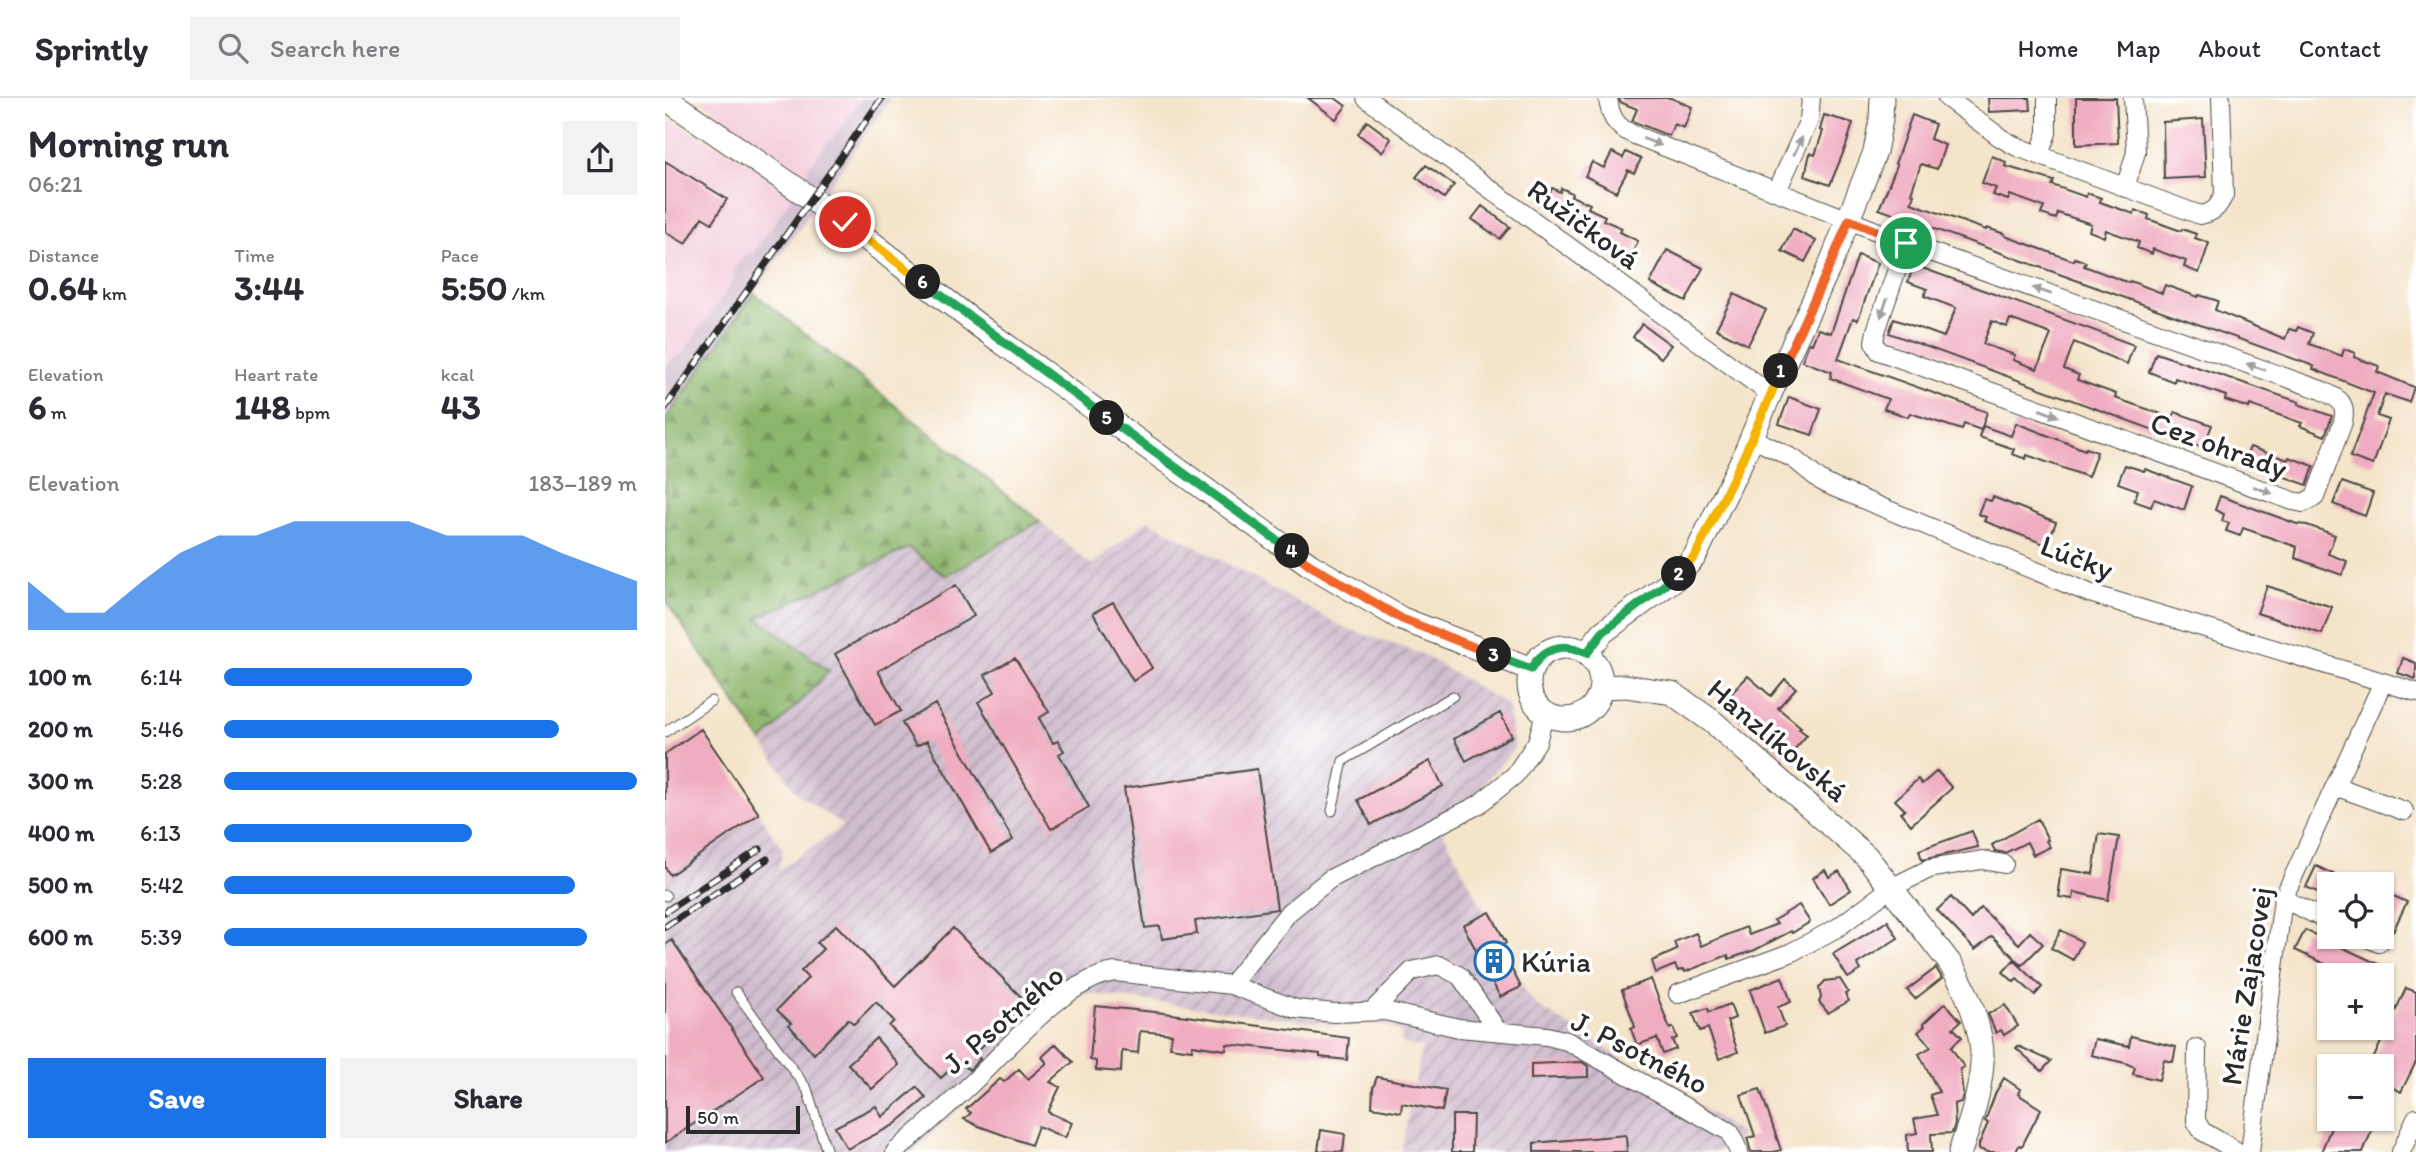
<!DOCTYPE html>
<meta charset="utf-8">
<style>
:root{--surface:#fff;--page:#f2f2f3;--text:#2b2b33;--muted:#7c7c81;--line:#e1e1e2;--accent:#1a73e8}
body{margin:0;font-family:Itim,sans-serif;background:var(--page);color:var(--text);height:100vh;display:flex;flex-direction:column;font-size:26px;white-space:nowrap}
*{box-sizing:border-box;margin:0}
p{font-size:23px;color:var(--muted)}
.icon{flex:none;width:38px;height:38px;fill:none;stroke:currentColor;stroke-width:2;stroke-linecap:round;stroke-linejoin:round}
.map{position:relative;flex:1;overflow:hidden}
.drawer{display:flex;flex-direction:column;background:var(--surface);width:665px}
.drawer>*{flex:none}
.buttons{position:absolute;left:1652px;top:774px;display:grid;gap:14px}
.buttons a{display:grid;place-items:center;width:77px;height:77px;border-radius:0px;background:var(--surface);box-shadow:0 2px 5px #0004;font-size:35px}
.scale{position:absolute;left:21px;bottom:18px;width:114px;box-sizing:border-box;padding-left:7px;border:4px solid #2b2b2b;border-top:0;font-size:19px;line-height:24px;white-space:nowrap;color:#2b2b2b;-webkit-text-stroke:5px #fff;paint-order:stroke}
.pin{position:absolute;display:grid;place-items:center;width:60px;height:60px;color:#fff;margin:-30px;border:4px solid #fff;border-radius:50%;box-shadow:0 2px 7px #0007}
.km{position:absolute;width:35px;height:35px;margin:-18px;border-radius:50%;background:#222;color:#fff;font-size:19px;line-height:35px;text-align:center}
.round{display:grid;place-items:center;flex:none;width:74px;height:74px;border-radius:0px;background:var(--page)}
.summary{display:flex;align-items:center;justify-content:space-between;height:119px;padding:0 28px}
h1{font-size:38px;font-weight:700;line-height:52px}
.stats{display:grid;grid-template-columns:repeat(3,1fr);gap:10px;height:119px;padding:7px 28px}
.stats div{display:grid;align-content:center}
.stats b{font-size:35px;font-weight:700}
.stats small{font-size:19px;font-weight:400}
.stats p{font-size:19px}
.chart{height:196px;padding:14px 28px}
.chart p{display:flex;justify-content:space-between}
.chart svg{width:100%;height:126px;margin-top:7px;fill:var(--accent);opacity:.7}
.action{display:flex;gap:14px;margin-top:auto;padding:14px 28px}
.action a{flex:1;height:80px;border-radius:0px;background:var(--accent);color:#fff;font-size:28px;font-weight:700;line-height:80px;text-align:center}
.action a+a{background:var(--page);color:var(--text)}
ul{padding:0 28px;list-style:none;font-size:23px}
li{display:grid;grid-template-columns:112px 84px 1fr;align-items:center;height:52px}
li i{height:18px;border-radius:9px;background:var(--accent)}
header{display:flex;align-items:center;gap:42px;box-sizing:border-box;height:98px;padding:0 35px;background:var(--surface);border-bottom:2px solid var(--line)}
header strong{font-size:33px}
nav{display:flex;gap:38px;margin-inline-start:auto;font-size:24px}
.search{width:490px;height:63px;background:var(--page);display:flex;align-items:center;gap:18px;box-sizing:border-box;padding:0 24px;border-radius:0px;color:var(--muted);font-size:26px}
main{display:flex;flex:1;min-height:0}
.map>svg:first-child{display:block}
.built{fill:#f4cfde}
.industrial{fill:url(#industrial-furrows)}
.railway{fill:#d0bdce}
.forest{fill:url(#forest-firs);stroke:#5c704c;stroke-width:2}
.building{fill:#f0adc1;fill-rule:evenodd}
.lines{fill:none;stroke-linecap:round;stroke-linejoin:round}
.service-casing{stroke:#494743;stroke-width:11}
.minor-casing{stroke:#494743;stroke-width:20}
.tertiary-casing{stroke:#494743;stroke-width:25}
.service{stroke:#fff;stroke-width:9}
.minor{stroke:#fff;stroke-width:18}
.tertiary{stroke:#fff;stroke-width:23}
.rail-casing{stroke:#2b2b2b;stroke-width:7}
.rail{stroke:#fff;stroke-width:4.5;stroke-dasharray:13;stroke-linecap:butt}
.oneway{fill:#a0a0a0}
.split-1-casing{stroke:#fff;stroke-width:14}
.split-2-casing{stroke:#fff;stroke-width:14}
.split-3-casing{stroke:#fff;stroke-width:14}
.split-4-casing{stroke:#fff;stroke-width:14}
.split-5-casing{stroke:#fff;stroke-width:14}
.split-6-casing{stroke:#fff;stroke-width:14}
.split-7-casing{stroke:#fff;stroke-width:14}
.split-1{stroke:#f0652b;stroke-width:9}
.split-2{stroke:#f5b400;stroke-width:9}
.split-3{stroke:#22a559;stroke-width:9}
.split-4{stroke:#f0652b;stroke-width:9}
.split-5{stroke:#22a559;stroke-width:9}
.split-6{stroke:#22a559;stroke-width:9}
.split-7{stroke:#f5b400;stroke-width:9}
.labels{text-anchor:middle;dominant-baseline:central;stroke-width:7;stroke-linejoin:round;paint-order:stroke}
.street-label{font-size:30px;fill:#2b2b2b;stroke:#fff}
.poi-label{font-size:30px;fill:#2b2b2b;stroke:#fff;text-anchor:start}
</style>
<header>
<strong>Sprintly</strong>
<div class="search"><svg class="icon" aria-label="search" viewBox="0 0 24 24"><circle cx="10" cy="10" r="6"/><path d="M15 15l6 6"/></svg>Search here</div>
<nav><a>Home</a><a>Map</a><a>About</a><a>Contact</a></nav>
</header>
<main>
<section class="drawer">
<div class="summary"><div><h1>Morning run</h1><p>06:21</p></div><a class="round"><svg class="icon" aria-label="share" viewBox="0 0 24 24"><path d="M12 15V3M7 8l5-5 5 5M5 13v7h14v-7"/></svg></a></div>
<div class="stats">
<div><p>Distance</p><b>0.64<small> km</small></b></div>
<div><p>Time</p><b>3:44</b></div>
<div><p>Pace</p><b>5:50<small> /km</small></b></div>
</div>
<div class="stats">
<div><p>Elevation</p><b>6<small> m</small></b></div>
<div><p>Heart rate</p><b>148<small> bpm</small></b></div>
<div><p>kcal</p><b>43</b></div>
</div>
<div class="chart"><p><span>Elevation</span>183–189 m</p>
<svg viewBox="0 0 160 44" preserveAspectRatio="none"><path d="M0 44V27L10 38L20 38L30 27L40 17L50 11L60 11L70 6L80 6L90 6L100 6L110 11L120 11L130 11L140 17L150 22L160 27V44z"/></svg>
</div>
<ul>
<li><b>100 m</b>6:14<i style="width:60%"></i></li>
<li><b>200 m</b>5:46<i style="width:81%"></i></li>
<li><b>300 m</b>5:28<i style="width:100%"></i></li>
<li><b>400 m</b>6:13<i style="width:60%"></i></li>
<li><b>500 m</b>5:42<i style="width:85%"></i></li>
<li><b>600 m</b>5:39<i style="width:88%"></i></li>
</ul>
<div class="action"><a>Save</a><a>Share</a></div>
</section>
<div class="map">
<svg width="1751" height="1054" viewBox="0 0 1751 1054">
<defs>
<pattern id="industrial-furrows" width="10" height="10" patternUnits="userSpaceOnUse" patternTransform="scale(1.75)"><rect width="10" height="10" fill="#d0bdce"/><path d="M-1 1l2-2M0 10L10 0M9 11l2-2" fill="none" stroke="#a99aa7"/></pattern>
<pattern id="forest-firs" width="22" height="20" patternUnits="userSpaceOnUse" patternTransform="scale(1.75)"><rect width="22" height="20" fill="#8cb66c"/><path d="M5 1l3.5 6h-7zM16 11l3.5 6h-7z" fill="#739459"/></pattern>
</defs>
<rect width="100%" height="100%" fill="#fff"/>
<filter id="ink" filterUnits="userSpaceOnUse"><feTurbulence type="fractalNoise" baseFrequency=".0143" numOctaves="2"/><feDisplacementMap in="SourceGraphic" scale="14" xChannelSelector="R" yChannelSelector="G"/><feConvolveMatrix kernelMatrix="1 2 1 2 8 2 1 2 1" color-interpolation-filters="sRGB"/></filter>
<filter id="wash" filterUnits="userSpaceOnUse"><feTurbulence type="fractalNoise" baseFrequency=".00686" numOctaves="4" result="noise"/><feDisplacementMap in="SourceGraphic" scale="28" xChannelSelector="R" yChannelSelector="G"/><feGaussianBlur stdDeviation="1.57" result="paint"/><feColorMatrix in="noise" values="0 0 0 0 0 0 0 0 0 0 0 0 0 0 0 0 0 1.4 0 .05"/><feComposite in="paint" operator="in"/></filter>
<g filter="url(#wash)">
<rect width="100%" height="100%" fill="#f4e4ca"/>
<path class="built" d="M34,0H197L166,44L164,43L147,64L143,70L146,73L140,80Z
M0,19L134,92L0,285Z"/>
<path class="industrial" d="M483,422L678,529L757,556L842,607L849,650L803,704L775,728L863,898L875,910L1001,988L1024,998L1023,1000L1077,1037L1064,1051L1043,1054H736L757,949L738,946L735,933L718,927L690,924L688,929L419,895L410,900L248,1054H0V656L36,631L118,751L113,772L178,728L132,695L97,644L163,573L91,520L244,450L281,478L375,423L426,467Z"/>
<path class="railway" d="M197,0H226L0,322L1,270L8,260L17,256L70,180L68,178L70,171L78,159L84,155L87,157L145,73L142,71L147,64L164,42L166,43Z"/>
<path class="forest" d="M89,195L375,423L281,478L244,450L92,520L164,573L97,644L0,502V322Z"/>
<g id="blocks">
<path class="building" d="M643,0H670L681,8L671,21Z
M954,0H1006L1027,9L1019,30L1009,26L1004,38L967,23L972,11L955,4Z
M1323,0H1365L1366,12L1324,14Z
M1411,0H1451L1453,45L1411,47Z
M1159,17L1188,25L1181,48L1165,87L1140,78L1145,55L1150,57L1158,33L1155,32Z
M1247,17L1270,26L1265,41L1280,47L1272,71L1256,66L1246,95L1249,96L1246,105L1321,132L1322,130L1340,136V138L1409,163L1410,160L1421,164L1419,168L1464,185L1465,183L1497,195L1500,187L1533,199L1534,197L1553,203L1550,212L1620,241L1624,231L1631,233L1633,229L1648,235L1644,246L1677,258L1679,251L1690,255L1689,259L1714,268L1712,274L1749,289L1744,304L1720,296L1712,318L1724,322L1708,367L1685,359L1709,295L1648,271L1649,268L1214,111L1232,67L1230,66Z
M1538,21L1541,79L1499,81L1498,24Z
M702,23L726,41L717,54L693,36Z
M947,54L958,60L961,54L976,61L969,75L963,72L951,94L920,78L927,64L939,70Z
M1327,58L1341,64L1340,68L1389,83L1387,87L1421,99L1422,95L1436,100L1435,104L1469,116L1470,112L1484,117L1483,121L1516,133L1517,131L1531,136L1530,140L1544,145L1534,175L1519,169L1521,163L1488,151L1487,156L1472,150L1474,144L1441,132L1439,139L1424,133L1426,126L1393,115L1391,121L1376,116L1379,109L1345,97L1343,102L1328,97L1331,90L1317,85Z
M0,63L62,101L47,125L37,119L21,146L0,134Z
M761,67L789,87L779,100L751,79Z
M887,90L895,94L896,90L907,95L906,98L925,106L923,110L940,118L938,122L957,130L955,134L973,143L965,160L936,147L938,143L921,135L922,131L905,122L906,120L879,107Z
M817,108L845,129L835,141L807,121Z
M1128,131L1151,143L1140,164L1117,153Z
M1002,152L1038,170L1021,203L985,185Z
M1193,157L1213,165L1193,222L1188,220L1173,261L1322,314L1316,332L1299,326L1297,332L1245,315L1243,319L1219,311L1223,301L1165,280L1167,274L1137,263L1144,245L1147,246L1153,231L1166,235Z
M1249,167L1469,247L1462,266L1409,244L1399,271L1414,277L1412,282L1451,296L1450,300L1508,320L1510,314L1547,327L1538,350L1224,235L1229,221L1279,239L1291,210L1259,198L1262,191L1243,184ZM1345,221L1386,236L1372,271L1348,262L1350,257L1318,246L1327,223L1342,229Z
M1069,196L1101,212L1083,247L1051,231Z
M977,226L1006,247L996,260L968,239Z
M1491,255L1634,304L1633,306L1667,318L1660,338L1635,328L1637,325L1585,307L1584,310L1560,302L1561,298L1510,280L1509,284L1484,274Z
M1124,299L1156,311L1147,337L1114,326Z
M1351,325L1420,352L1421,350L1432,354L1423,379L1362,357L1361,361L1347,356L1349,351L1314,339L1318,328L1346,338Z
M1585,349L1623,362L1624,359L1649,368L1642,387L1579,364Z
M1460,367L1479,373L1480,371L1527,388L1519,412L1489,401L1486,409L1469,403L1473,392L1453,385Z
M1677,384L1708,395L1700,418L1668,406Z
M1555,398L1632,426L1642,427L1670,437L1663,456L1682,463L1677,477L1630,460L1632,449L1578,430L1575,438L1561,433L1564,425L1557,423L1559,416L1550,412Z
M1328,399L1391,424L1382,447L1319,423L1321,419L1313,416L1319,401L1326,403Z
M291,487L309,518L213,573L236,613L210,627L170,556Z
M1602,488L1667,509L1657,536L1592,515Z
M448,504L487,570L468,583L428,515Z
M350,560L384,614L374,620L388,645L393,643L399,653L394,656L424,709L386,731L313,604L330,594L320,577Z
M1738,560L1751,565V581L1733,575Z
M1083,578L1106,598L1120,581L1131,590L1113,610L1136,629L1134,631L1142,637L1123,659L1115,653L1114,655L1082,624L1080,627L1068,617L1071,614L1058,604Z
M270,606L348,742L326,755L262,643L251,648L237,625Z
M835,615L847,638L801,663L789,641Z
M36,631L94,716L5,777L0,769V656Z
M765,663L778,688L706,727L693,702Z
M592,671L612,811L530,823L532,836L497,841L495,828L480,830L459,690Z
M1272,673L1287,690L1246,727L1236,715L1240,712L1230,702L1253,681L1257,686Z
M1373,721L1383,742L1381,743L1385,749L1368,757L1362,744L1340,755L1330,753L1327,747Z
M1307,733L1313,749L1257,762L1254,752Z
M1434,736L1454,739L1443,802L1409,794L1408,801L1394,799L1395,793H1393L1396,771L1428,776Z
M1651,768L1689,786H1664V799L1641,789Z
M1160,772L1164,779L1174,773L1186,792L1164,806L1148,780Z
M1717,793L1742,804L1728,833L1717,827Z
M1286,799L1306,821L1316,810L1354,846L1365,834L1378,846L1357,867L1327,838L1310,852L1272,812Z
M1134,807L1145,824L1127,835L1126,833L1090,852L1064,861L1063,857L1020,874L1019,871L1013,873L1010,867L991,875L987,863L1012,852L1009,844L1031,835L1036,848L1081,829L1084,837L1112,826L1109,822Z
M825,814L841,845L835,849L856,889L835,899L798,827Z
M1223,823L1233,840L1192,866L1196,872L1183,880L1168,856Z
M171,827L230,888L288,830L362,905L310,955L315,961L304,972L295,963L276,980L224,928L229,923L211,904L189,926L183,921L149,956L124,927L126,925L112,912L143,880L136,873L158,851L152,845Z
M1396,832L1417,844L1408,862L1386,850Z
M1640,832L1713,866L1708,877H1683L1630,852Z
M7,842L99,979L0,1045V847Z
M1349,862L1377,889L1370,897L1352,881L1349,884L1338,874Z
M1271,870L1277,880L1250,901L1242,892Z
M1117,879L1126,904L1113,909L1120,928L1100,935L1085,892Z
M986,881L1005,931L1008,929L1012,940L1007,942L1011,951L998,956L992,940L972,947L966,931L970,929L957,892Z
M1175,881L1183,894L1180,896L1184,903L1163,915L1154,904L1156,900L1154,890L1160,883Z
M1741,890L1751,894V964L1736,994L1717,984V968H1705Z
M1280,905L1296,923L1288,930L1297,939L1286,949L1299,969L1295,971L1298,996L1296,1004L1289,1006L1290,1025L1287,1035L1266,1036L1267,1054H1243L1242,1037L1252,1035L1249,1021L1272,1017L1265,997L1274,994L1254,956L1266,949L1253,934L1260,928L1258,926Z
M1065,906L1070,920L1062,923L1073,954L1054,961L1043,930L1035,933L1028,915L1043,910L1044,914Z
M1340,907L1353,928L1339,937L1336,932L1331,935L1323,916Z
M430,908L499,915L684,940L682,962L655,959V956L562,946L561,952L527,947V952L505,949L507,936L475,933L473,955L457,953L456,974L431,972V963L425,962Z
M1466,938L1511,949L1508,964L1499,962L1494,982L1468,976L1470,969L1460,965L1426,957L1430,941L1464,948Z
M211,940L234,967L207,991L183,966Z
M391,946L408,964L385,984L395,989L383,1014L407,1025L400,1040L373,1028L366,1047L311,1027L299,1021L306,1015L301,1011L335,981L339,984L354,971L363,981L382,965L377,959Z
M1353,948L1386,963L1377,973L1351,950Z
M917,964L923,968V979L866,981V966Z
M712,979L781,992L777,1013L737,1005L736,1014L707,1009L708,990Z
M1339,980L1355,991L1353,996L1376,1011L1357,1048L1354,1047L1351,1054H1322L1314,1051V1046L1323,1025L1320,1023L1331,994Z
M252,989L261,1000L229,1027L182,1051L170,1029L211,1008L217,1019Z
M1095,991L1116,1052L1108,1054H1086L1082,1040L1090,1038L1076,997Z
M787,1017H808L807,1054H787Z
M1670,1020H1712L1698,1054H1656Z
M656,1032L680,1036L678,1054L653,1053Z
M961,1037L962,1054H869V1045Z"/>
</g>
</g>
<g filter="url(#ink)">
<use href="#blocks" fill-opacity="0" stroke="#494743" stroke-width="2"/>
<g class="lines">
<g class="service-casing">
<path id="service" d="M0,634L46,603
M667,713L678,663L788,598
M0,797L1,798
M71,894L142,991L162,1054"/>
</g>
<g class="minor-casing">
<path id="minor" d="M701,0L1105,296
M943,0C945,18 950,28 967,36L1249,148L1656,292C1673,301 1682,302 1678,324L1650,399L1638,405L1628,403L1214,253L1209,244L1211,233L1241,145
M1282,0L1336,40L1352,49L1535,117C1549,115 1553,109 1559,97L1556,0
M1374,57L1382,35V0
M1460,90L1471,54L1468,0
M1112,93L1144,22L1146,0
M1087,340L1129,361L1156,383L1168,389L1424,495L1751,594
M1670,688L1739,713
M1618,801L1664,823
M1698,838L1714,845
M566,887L624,814L665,781L813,707L850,677L872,644L880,615
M1013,896L1125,855L1172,830L1226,790L1264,771L1317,762L1339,766
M707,913L747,873L774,867L795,878L833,933
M1532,950L1531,1023L1537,1033L1573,1054
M230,1054C256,1031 282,1009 307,985C343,951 400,881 450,874L566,887L631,911L669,915L720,913L794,930L882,938L902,943L1065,1034L1074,1054
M1585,1054L1618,801L1718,584
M1736,1054L1751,1020"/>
</g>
<g class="tertiary-casing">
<path id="tertiary" d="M0,0L180,124L313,227L645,467L737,521L866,571
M864 585a36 36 0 1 1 72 0a36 36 0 1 1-72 0Z
M921,555L938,534L1010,481L1030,458L1078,360L1105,296L1166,165L1210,54L1216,21L1217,0
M936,589L960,588L1007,595L1048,624L1202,759L1284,864C1301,889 1319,934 1317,965C1315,996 1305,1025 1295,1054"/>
</g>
<use href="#service" class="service"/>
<use href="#minor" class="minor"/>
<use href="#tertiary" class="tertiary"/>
<g class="rail-casing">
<path id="rail" d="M0,310L217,0
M0,814L95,751
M0,829L102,761"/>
</g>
<use href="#rail" class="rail"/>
</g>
<defs><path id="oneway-solid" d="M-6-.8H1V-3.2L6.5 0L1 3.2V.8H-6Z" transform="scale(1.75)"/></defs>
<g class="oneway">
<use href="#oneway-solid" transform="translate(987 44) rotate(21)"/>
<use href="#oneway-solid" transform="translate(1133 48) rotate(-65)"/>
<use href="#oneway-solid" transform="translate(1377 193) rotate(-161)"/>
<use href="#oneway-solid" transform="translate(1219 210) rotate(109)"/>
<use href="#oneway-solid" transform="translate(1591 269) rotate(-161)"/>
<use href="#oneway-solid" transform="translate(1384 315) rotate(20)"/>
<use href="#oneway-solid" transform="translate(1598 392) rotate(20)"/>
</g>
</g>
<g class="lines" filter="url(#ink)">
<g class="split-1-casing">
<path id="split-1" d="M1116,273L1166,165L1184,122L1241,145"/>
</g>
<g class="split-2-casing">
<path id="split-2" d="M1014,476L1030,458L1078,360L1116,273"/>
</g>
<g class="split-3-casing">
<path id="split-3" d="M829,557L866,571C879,549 899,544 922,555L938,534L1014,476"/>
</g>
<g class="split-4-casing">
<path id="split-4" d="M627,453L645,467L737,521L829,557"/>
</g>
<g class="split-5-casing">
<path id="split-5" d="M442,320L627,453"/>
</g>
<g class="split-6-casing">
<path id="split-6" d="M258,184L442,320"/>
</g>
<g class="split-7-casing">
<path id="split-7" d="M180,124L258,184"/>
</g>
<use href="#split-1" class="split-1"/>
<use href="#split-2" class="split-2"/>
<use href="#split-3" class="split-3"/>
<use href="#split-4" class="split-4"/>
<use href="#split-5" class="split-5"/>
<use href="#split-6" class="split-6"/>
<use href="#split-7" class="split-7"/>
</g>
<defs>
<g id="building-ring" transform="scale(2.0125)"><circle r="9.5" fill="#fff" stroke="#1f6fb2" stroke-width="1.5"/><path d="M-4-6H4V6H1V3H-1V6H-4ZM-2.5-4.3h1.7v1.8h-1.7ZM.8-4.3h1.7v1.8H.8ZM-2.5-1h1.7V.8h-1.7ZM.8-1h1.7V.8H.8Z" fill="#1f6fb2"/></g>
</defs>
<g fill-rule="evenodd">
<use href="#building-ring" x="829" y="863"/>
</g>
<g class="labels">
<g class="street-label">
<text transform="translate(919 126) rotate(36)">Ružičková</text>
<text transform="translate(1554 347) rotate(20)">Cez ohrady</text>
<text transform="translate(1412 459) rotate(21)">Lúčky</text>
<text transform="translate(1113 642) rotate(40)">Hanzlíkovská</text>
<text transform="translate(1581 888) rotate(-81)">Márie Zajacovej</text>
<text transform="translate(338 921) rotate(-41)">J. Psotného</text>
<text transform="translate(975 954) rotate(27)">J. Psotného</text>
</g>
<g class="poi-label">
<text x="856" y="863">Kúria</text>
</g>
</g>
</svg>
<div class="buttons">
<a><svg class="icon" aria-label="locate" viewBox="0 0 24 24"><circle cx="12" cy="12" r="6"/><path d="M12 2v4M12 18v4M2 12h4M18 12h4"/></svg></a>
<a>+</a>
<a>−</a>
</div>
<div class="scale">50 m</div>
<div class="pin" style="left:1241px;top:145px;background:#1e9e55"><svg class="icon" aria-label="arrive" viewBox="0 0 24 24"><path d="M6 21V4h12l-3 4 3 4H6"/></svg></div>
<div class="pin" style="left:180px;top:124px;background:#d93025"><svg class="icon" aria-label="check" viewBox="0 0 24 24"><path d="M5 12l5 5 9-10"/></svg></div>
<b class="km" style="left:1116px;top:273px">1</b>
<b class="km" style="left:1014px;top:476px">2</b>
<b class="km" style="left:829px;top:557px">3</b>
<b class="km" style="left:627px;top:453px">4</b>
<b class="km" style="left:442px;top:320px">5</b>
<b class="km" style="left:258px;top:184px">6</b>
</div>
</main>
